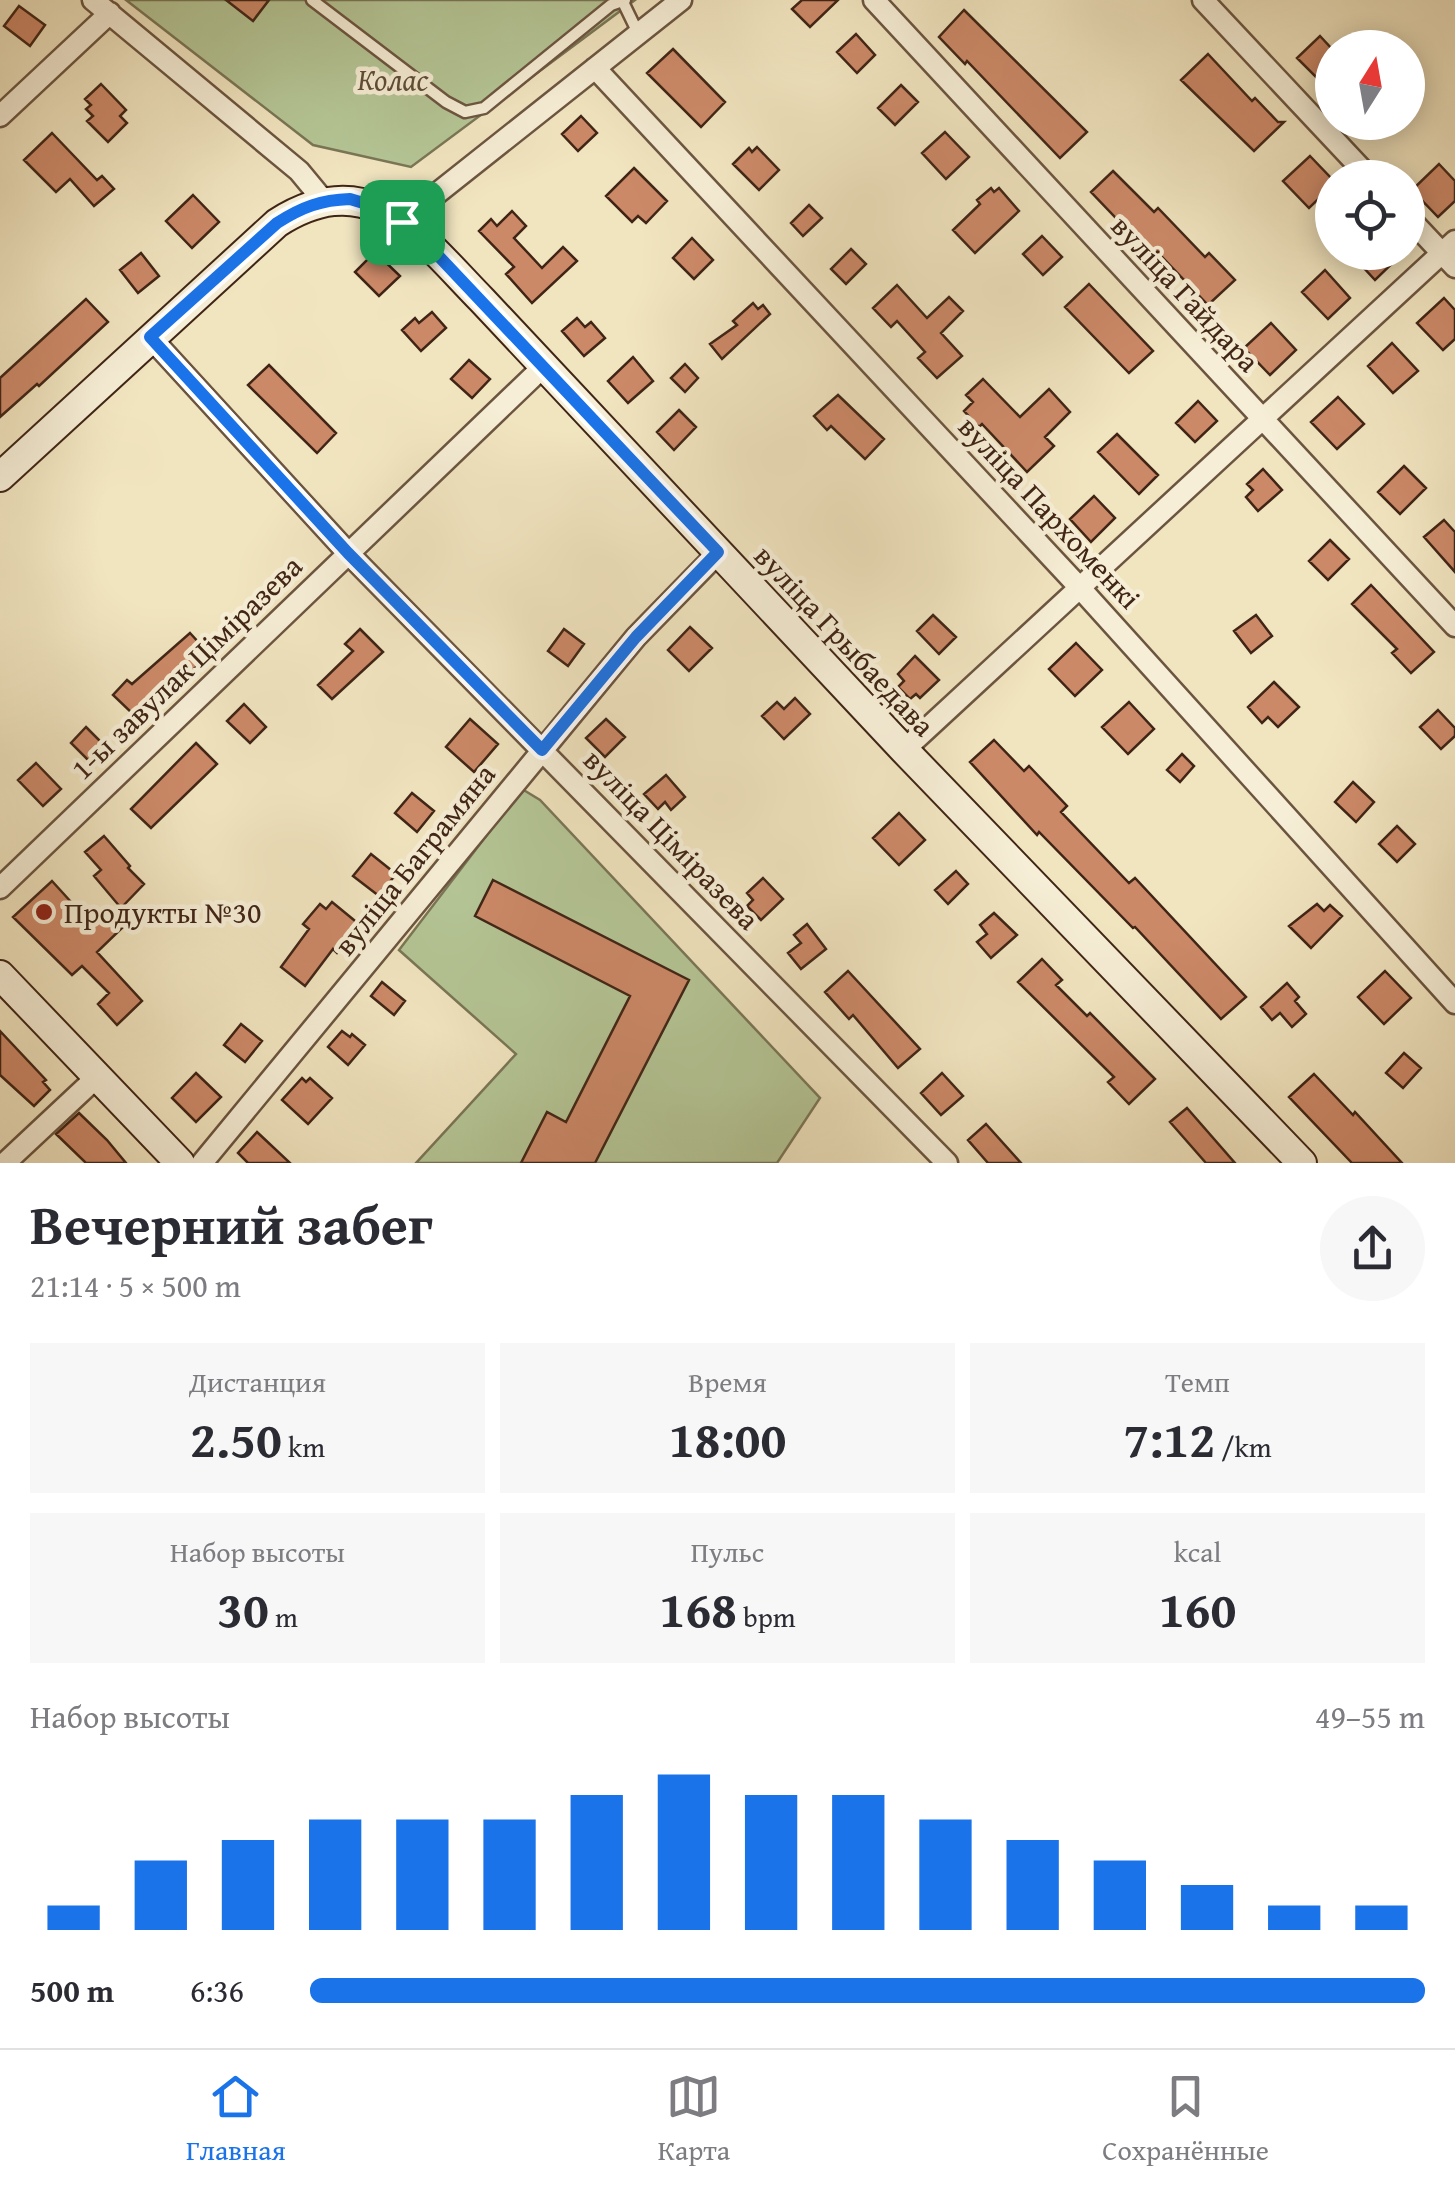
<!DOCTYPE html>
<html lang="ru">
<meta charset="utf-8">
<style>
:root{--surface:#fff;--page:#f7f7f7;--text:#2b2b33;--muted:#7c7c81;--line:#e1e1e2;--accent:#1a73e8}
body{margin:0;font-family:"Gentium Book Plus",serif;background:var(--page);color:var(--text);height:100vh;display:flex;flex-direction:column;font-size:38px;white-space:nowrap}
*{box-sizing:border-box;margin:0}
p{font-size:32px;color:var(--muted)}
.icon{flex:none;width:55px;height:55px;fill:none;stroke:currentColor;stroke-width:2;stroke-linecap:round;stroke-linejoin:round}
.map{position:relative;height:1163px;overflow:hidden}
.panel{display:flex;flex-direction:column;background:var(--surface);flex:1}
.panel>*{flex:none}
.needle{width:65px;rotate:11deg}
.buttons{position:absolute;left:1315px;top:30px;display:grid;gap:20px}
.buttons a{display:grid;place-items:center;width:110px;height:110px;border-radius:50%;background:var(--surface);box-shadow:0 5px 25px #0003;font-size:50px}
.pin{position:absolute;display:grid;place-items:center;width:85px;height:85px;color:#fff;margin:-42px;border-radius:20px;box-shadow:0 5px 15px #0006}
.round{display:grid;place-items:center;flex:none;width:105px;height:105px;border-radius:52px;background:var(--page)}
.overview{display:flex;align-items:center;justify-content:space-between;height:170px;padding:0 30px}
h1{font-size:55px;font-weight:600;line-height:75px}
.figures{display:grid;grid-template-columns:repeat(3,1fr);gap:15px;height:170px;padding:10px 30px}
.figures div{display:grid;align-content:center;border-radius:0px;background:var(--page);text-align:center}
.figures b{font-size:50px;font-weight:600}
.figures small{font-size:28px;font-weight:400}
.figures p{font-size:28px}
.chart{height:280px;padding:20px 30px}
.chart p{display:flex;justify-content:space-between}
.chart svg{width:100%;height:180px;margin-top:10px;stroke:var(--accent);stroke-width:6}
ul{padding:0 30px;list-style:none;font-size:32px}
li{display:grid;grid-template-columns:160px 120px 1fr;align-items:center;height:75px}
li i{height:25px;border-radius:12px;background:var(--accent)}
.tabs{display:flex;justify-content:space-around;align-items:center;height:140px;border-top:2px solid var(--line);background:var(--surface);font-size:28px;color:var(--muted)}
.tabs a{display:grid;justify-items:center;gap:5px}
.tabs .on{color:var(--accent)}
.map>svg:first-child{display:block}
.green{fill:#b5c696;stroke:#7a7656;stroke-width:2.5}
.building{fill:#cc8968;stroke:#402516;stroke-width:2.5}
.lines{fill:none;stroke-linecap:round;stroke-linejoin:round}
.lane-casing{stroke:#6c5540;stroke-width:15}
.street-casing{stroke:#6c5540;stroke-width:25}
.secondary-casing{stroke:#402516;stroke-width:32}
.lane{stroke:#f6eed6;stroke-width:10}
.street{stroke:#f6eed6;stroke-width:20}
.secondary{stroke:#f6eed6;stroke-width:28}
.route-casing{stroke:#fff;stroke-width:20}
.route{stroke:#1a73e8;stroke-width:12}
.poi-dot{fill:#8f2418;stroke:#f6eed6;stroke-width:4}
.labels{text-anchor:middle;dominant-baseline:central;stroke-width:9;stroke-linejoin:round;paint-order:stroke}
.park-label{font-size:30px;font-style:italic;fill:#5d4d36;stroke:#f6eed6}
.street-label{font-size:30px;fill:#402516;stroke:#f6eed6}
.poi-label{font-size:30px;fill:#402516;stroke:#f6eed6;text-anchor:start}
</style>
<div class="map">
<svg width="1455" height="1163" viewBox="0 0 1455 1163">
<rect width="100%" height="100%" fill="#f1e5c0"/>
<filter id="stains"><feTurbulence type="fractalNoise" baseFrequency=".002" numOctaves="4"/><feColorMatrix values="0 0 0 0 .2 0 0 0 0 .09 0 0 0 0 .02 0 0 0 .5 -.17"/></filter>
<radialGradient id="worn" r=".72"><stop offset=".6" stop-color="#630" stop-opacity="0"/><stop offset="1" stop-color="#630" stop-opacity=".3"/></radialGradient>
<path class="green" d="M126,0H635L411,167L313,145Z
M522,789L540,800L820,1098L777,1163H416L516,1054L399,950Z"/>
<path class="building" d="M226,0H269L253,21Z
M802,0H838L810,27L792,9Z
M19,6L45,25L30,46L4,26Z
M964,10L1087,132L1060,158L967,61L965,64L939,37Z
M856,34L875,55L857,73L837,52Z
M1320,36L1332,49V75L1323,84L1297,58Z
M673,49L725,102L701,127L647,73Z
M1208,54L1252,101L1255,98L1278,122H1284L1254,151L1181,80Z
M101,84L126,110L120,116L127,123L108,142L87,121L93,116L86,109L91,105L85,99Z
M901,85L918,102L895,125L878,108Z
M581,116L597,133L578,151L562,134Z
M945,132L969,157L946,179L922,153Z
M52,133L97,180L102,176L114,189L94,206L70,179L56,192L24,160Z
M757,147L779,170L759,190L733,164L749,148L752,152Z
M1310,156L1332,179V186L1309,208L1283,181Z
M1439,164L1455,181V201L1438,217L1412,190Z
M634,168L667,201L646,223L638,216L632,222L606,196Z
M1113,171L1154,212L1158,208L1205,257L1209,253L1235,280L1208,305L1162,257L1157,261L1091,192Z
M991,188L994,192L999,188L1019,211L975,253L953,230L980,204L977,200Z
M193,195L219,222L192,248L166,221Z
M809,205L822,218L803,236L791,223Z
M512,211L526,226L514,238L542,268L563,247L577,261L532,303L506,274L514,267L479,231L491,219L497,226Z
M1042,236L1062,257L1043,275L1023,254Z
M692,238L713,260L694,279L673,258Z
M851,249L866,264L846,284L831,269Z
M375,252L400,276L379,296L355,272Z
M1349,252H1404L1375,280Z
M141,253L159,276L138,293L120,270Z
M1325,270L1350,298L1328,319L1302,292Z
M1089,284L1153,351L1129,373L1065,307Z
M897,285L927,318L949,297L963,311L941,333L962,356L937,378L918,358L925,352L897,321L891,327L873,308Z
M1444,298L1455,310V339L1443,350L1417,323Z
M86,299L108,322L39,386L37,384L0,417V378Z
M753,303L758,309L763,305L770,314L722,359L710,344L737,325L733,321Z
M432,312L446,328L421,351L402,330L415,318L419,323Z
M577,318L585,327L591,322L605,338L584,356L562,331Z
M1271,323L1296,350L1270,375L1244,348Z
M1392,343L1418,371L1393,393L1368,366Z
M633,357L653,381L628,403L608,381Z
M469,360L490,379L472,398L451,379Z
M685,364L698,378L685,392L671,378Z
M269,365L336,433L317,453L248,385Z
M983,379L1020,417L1049,389L1070,412L1045,437L1054,446L1027,472L982,424L979,427L964,411L973,402L966,395Z
M838,395L884,439L865,459L831,426L827,430L814,416Z
M1338,397L1364,424L1337,449L1311,422Z
M1198,401L1217,421L1195,442L1176,423Z
M679,410L696,427L674,450L657,432Z
M1117,434L1158,475L1139,494L1098,452Z
M1404,466L1426,488L1400,514L1378,492Z
M1263,469L1282,490L1258,511L1246,497L1253,490L1247,484Z
M1094,496L1115,518L1091,542L1070,519Z
M1444,520L1455,532V572L1424,537Z
M1330,540L1349,559L1328,580L1309,561Z
M1371,585L1434,652L1411,673L1392,653L1397,649L1352,604Z
M933,615L956,637L939,654L917,631Z
M1256,615L1272,636L1251,653L1234,631Z
M690,627L712,648L689,671L668,650Z
M360,629L383,652L332,699L318,685L353,651L345,644Z
M564,629L584,644L568,666L548,651Z
M190,633L210,655L187,675L181,668L135,716L113,695L127,680L132,684Z
M1076,643L1102,670L1075,696L1049,669Z
M915,656L939,680L920,698L916,694L910,699L898,687L904,681L898,674Z
M1274,682L1299,707L1278,727L1268,717L1262,723L1248,707Z
M795,698L810,714L784,739L762,716L777,702L784,709Z
M1129,702L1154,729L1128,754L1102,727Z
M244,704L266,727L250,743L227,721Z
M1438,710L1455,728V736L1441,749L1420,727Z
M470,719L498,744L474,772L446,747Z
M606,719L625,737L605,757L586,738Z
M86,727L104,745L89,761L71,743Z
M994,740L1024,771L1029,766L1067,806L1061,812L1129,883L1135,878L1246,997L1221,1019L1135,927L1133,928L1039,832L1037,835L970,762Z
M196,743L217,764L151,828L131,809Z
M1182,754L1194,766L1180,782L1167,770Z
M36,763L61,789L43,806L18,780Z
M666,775L685,797L671,810L665,802L658,809L644,794Z
M1353,782L1374,802L1356,822L1335,802Z
M412,793L434,811L417,832L395,813Z
M899,813L925,840L899,865L873,838Z
M1397,826L1415,844L1397,862L1379,844Z
M104,836L130,866L128,868L144,884L121,908L94,876L101,870L85,852Z
M371,854L396,874L379,896L353,876Z
M956,871L968,884L948,904L935,890Z
M763,878L783,899L761,920L747,906L753,900L747,893Z
M493,880L689,980L595,1163H521L547,1112L566,1122L630,996L475,916Z
M52,881L92,925L106,912L122,928L97,952L142,1001L117,1025L98,1004L109,993L82,966L72,975L13,917Z
M332,902L360,925L337,953L333,949L305,986L281,967L309,929L303,924L320,904L326,909Z
M1317,904L1324,911L1330,905L1342,916L1311,948L1289,926Z
M994,913L1017,935L991,958L977,942L987,934L980,925Z
M807,924L826,949L801,969L788,953L801,943L794,935Z
M1042,959L1062,980L1056,985L1087,1016L1090,1013L1155,1079L1129,1104L1108,1082L1114,1077L1018,982Z
M848,971L920,1049L898,1068L853,1015L849,1019L825,992Z
M1385,971L1411,998L1384,1024L1358,997Z
M382,982L405,1001L394,1015L371,996Z
M1287,983L1299,997L1295,1001L1306,1014L1292,1027L1280,1013L1272,1020L1261,1007Z
M241,1024L262,1041L245,1062L224,1045Z
M0,1031L46,1080L43,1082L50,1090L34,1106L0,1075Z
M342,1031L350,1037L352,1034L365,1045L348,1065L328,1047Z
M1404,1053L1421,1068L1403,1088L1386,1073Z
M196,1073L221,1097L196,1122L172,1098Z
M942,1073L963,1096L941,1115L921,1093Z
M1314,1074L1353,1115L1355,1112L1402,1163H1352L1289,1097Z
M302,1078L306,1082L310,1078L332,1098L308,1124L282,1100Z
M1187,1108L1235,1163H1206L1170,1122Z
M79,1113L107,1140L126,1163H86L56,1134Z
M986,1124L1021,1163H988L968,1140Z
M257,1132L290,1163H248L238,1153Z"/>
<g class="lines">
<g class="lane-casing">
<path id="lane" d="M312,0L446,102L465,112L484,108L611,5L625,0
M622,0L638,33"/>
</g>
<g class="street-casing">
<path id="street" d="M93,0L299,171L323,200
M874,0L1455,626
M1203,0L1370,178
M595,68L1080,588L1455,1003
M0,116L110,13
M1408,217L1455,267
M401,222L681,0
M150,337L348,553L947,1163
M904,750L1455,241
M0,888L544,366
M5,1163L98,1076
M202,1163L636,637L718,553"/>
</g>
<g class="secondary-casing">
<path id="secondary" d="M0,477L277,223C371,163 419,236 482,300L904,750L1302,1163
M0,975L180,1163"/>
</g>
<use href="#lane" class="lane"/>
<use href="#street" class="street"/>
<use href="#secondary" class="secondary"/>
</g>
<g class="lines">
<g class="route-casing">
<path id="route" d="M350,199L380,208L430,247L718,552L636,637L542,750L348,553L150,337L277,223C302,207 321,200 350,199Z"/>
</g>
<use href="#route" class="route"/>
</g>
<circle class="poi-dot" cx="44" cy="912" r="10"/>
<g class="labels">
<g class="park-label">
<text x="393" y="79">Колас</text>
</g>
<g class="street-label">
<text transform="translate(1186 293) rotate(47)">вуліца Гайдара</text>
<text transform="translate(1050 512) rotate(47)">вуліца Пархоменкі</text>
<text transform="translate(845 640) rotate(47)">вуліца Грыбаедава</text>
<text transform="translate(186 667) rotate(-44)">1-ы завулак Ціміразева</text>
<text transform="translate(672 839) rotate(46)">вуліца Ціміразева</text>
<text transform="translate(414 859) rotate(-51)">вуліца Баграмяна</text>
</g>
<g class="poi-label">
<text x="64" y="912">Продукты №30</text>
</g>
</g>
<rect width="100%" height="100%" filter="url(#stains)"/>
<rect width="100%" height="100%" fill="url(#worn)"/>
</svg>
<div class="buttons">
<a><svg class="needle" viewBox="-14 -14 28 28"><path d="M0-13l5 13h-10z" fill="#e53935"/><path d="M0 13l5-13h-10z" fill="#7c7c81"/></svg></a>
<a><svg class="icon" aria-label="locate" viewBox="0 0 24 24"><circle cx="12" cy="12" r="6"/><path d="M12 2v4M12 18v4M2 12h4M18 12h4"/></svg></a>
</div>
<div class="pin" style="left:402px;top:222px;background:#1e9e55"><svg class="icon" aria-label="arrive" viewBox="0 0 24 24"><path d="M6 21V4h12l-3 4 3 4H6"/></svg></div>
</div>
<section class="panel">
<div class="overview"><div><h1>Вечерний забег</h1><p>21:14 · 5 × 500 m</p></div><a class="round"><svg class="icon" aria-label="share" viewBox="0 0 24 24"><path d="M12 15V3M7 8l5-5 5 5M5 13v7h14v-7"/></svg></a></div>
<div class="figures">
<div><p>Дистанция</p><b>2.50<small> km</small></b></div>
<div><p>Время</p><b>18:00</b></div>
<div><p>Темп</p><b>7:12<small> /km</small></b></div>
</div>
<div class="figures">
<div><p>Набор высоты</p><b>30<small> m</small></b></div>
<div><p>Пульс</p><b>168<small> bpm</small></b></div>
<div><p>kcal</p><b>160</b></div>
</div>
<div class="chart"><p><span>Набор высоты</span>49–55 m</p>
<svg viewBox="0 0 160 44" preserveAspectRatio="none"><path d="M5 44V38M15 44V27M25 44V22M35 44V17M45 44V17M55 44V17M65 44V11M75 44V6M85 44V11M95 44V11M105 44V17M115 44V22M125 44V27M135 44V33M145 44V38M155 44V38"/></svg>
</div>
<ul>
<li><b>500 m</b>6:36<i style="width:100%"></i></li>
</ul>
</section>
<nav class="tabs">
<a class="on"><svg class="icon" aria-label="home" viewBox="0 0 24 24"><path d="M3 11l9-7 9 7M6 9v11h12V9"/></svg>Главная</a>
<a><svg class="icon" aria-label="map" viewBox="0 0 24 24"><path d="M3 6l6-2 6 2 6-2v14l-6 2-6-2-6 2zM9 4v14M15 6v14"/></svg>Карта</a>
<a><svg class="icon" aria-label="saved" viewBox="0 0 24 24"><path d="M7 4h10v16l-5-4-5 4z"/></svg>Сохранённые</a>
</nav>
